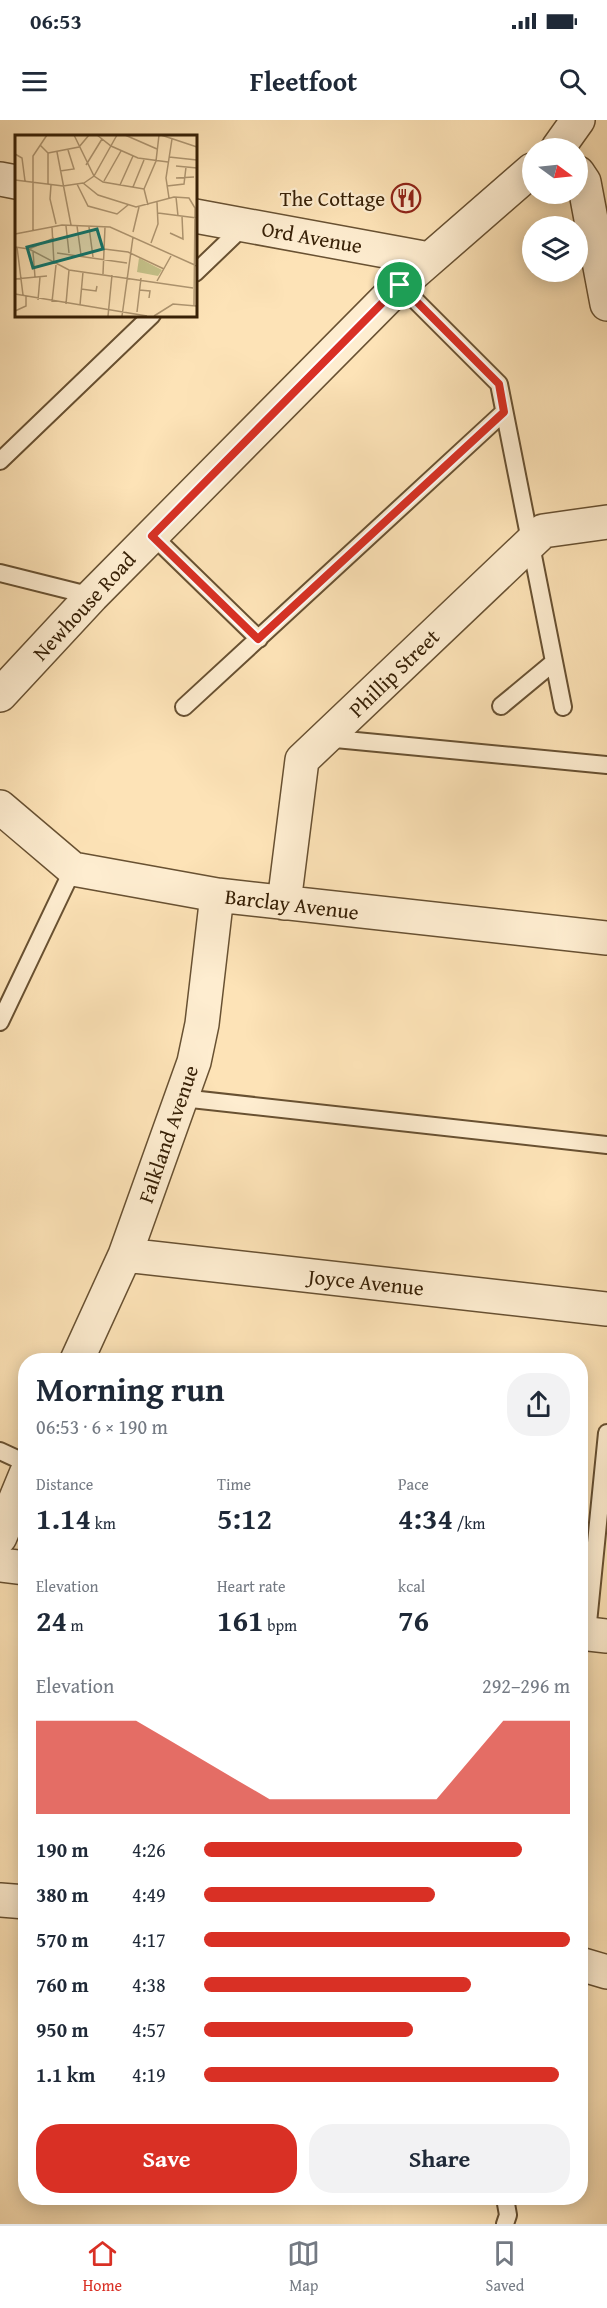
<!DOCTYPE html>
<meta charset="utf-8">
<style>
:root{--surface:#fff;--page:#f2f2f3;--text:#1f2937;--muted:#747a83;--line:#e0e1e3;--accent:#d93025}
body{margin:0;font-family:"Gentium Book Plus",serif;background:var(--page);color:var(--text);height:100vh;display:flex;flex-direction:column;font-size:22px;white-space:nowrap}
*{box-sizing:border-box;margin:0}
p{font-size:20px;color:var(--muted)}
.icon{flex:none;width:33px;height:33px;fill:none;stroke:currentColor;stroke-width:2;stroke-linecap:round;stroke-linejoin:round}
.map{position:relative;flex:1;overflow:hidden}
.drawer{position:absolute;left:18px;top:1233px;width:570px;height:852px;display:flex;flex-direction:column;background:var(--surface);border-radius:24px;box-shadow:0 3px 15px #0003}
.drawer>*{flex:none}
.needle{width:39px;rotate:105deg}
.fabs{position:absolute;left:522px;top:18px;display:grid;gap:12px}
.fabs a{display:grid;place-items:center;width:66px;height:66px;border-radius:50%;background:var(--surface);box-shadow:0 3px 15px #0003;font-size:30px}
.pin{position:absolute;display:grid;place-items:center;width:51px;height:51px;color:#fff;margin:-26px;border:3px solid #fff;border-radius:50%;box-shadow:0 2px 6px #0007}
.round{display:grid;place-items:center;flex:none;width:63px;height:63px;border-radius:24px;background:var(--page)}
.headline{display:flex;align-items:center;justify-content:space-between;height:102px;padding:0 18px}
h1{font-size:33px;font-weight:700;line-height:45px}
.metrics{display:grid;grid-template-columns:repeat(3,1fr);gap:9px;height:102px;padding:6px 18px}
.metrics div{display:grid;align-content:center}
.metrics b{font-size:30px;font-weight:700}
.metrics small{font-size:16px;font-weight:400}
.metrics p{font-size:16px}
.chart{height:168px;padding:12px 18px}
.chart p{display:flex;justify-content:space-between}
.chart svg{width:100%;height:108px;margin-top:6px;fill:var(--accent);opacity:.7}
.primary-button{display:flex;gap:12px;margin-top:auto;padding:12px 18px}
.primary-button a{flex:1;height:69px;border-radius:24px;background:var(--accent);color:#fff;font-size:24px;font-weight:700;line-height:69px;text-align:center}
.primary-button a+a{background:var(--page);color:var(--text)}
ul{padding:0 18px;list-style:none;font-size:20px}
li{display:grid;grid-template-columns:96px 72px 1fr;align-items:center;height:45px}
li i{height:15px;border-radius:8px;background:var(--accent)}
.status{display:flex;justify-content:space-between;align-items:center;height:42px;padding:0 30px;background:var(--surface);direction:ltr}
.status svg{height:16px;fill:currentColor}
header{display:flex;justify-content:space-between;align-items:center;height:78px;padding:0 18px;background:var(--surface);font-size:27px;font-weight:700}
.dock{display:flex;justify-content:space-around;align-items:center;height:84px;border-top:2px solid var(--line);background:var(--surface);font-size:16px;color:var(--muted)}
.dock a{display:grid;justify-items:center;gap:3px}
.dock .on{color:var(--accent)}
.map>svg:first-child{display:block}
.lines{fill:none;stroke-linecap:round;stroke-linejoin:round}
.lane-casing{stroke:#685132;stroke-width:20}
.street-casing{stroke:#685132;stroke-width:36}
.lane{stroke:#feedd0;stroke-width:16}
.street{stroke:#feedd0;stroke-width:33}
.route-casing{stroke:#fff;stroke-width:12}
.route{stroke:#d93025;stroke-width:8}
.labels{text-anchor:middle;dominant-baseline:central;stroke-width:4.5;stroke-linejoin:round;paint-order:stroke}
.poi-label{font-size:21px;fill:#372006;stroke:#feedd0;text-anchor:end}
.street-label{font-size:21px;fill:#372006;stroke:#feedd0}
.inset-road{fill:none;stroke:#ae9570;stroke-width:1.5}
.view{fill:#0f766e;fill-opacity:0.15;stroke:#0f766e;stroke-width:3}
.inset-edge{fill:none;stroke:#372006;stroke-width:3}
</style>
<div class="status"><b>06:53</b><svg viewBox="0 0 49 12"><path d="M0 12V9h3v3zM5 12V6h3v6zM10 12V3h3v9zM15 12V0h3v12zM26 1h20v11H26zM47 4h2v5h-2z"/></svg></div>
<header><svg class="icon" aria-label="menu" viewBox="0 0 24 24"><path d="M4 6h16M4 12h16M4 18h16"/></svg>Fleetfoot<svg class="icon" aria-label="search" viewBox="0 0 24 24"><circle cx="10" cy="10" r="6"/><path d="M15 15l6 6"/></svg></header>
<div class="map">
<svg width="607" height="2104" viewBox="0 0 607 2104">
<rect width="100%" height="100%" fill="#fde3b7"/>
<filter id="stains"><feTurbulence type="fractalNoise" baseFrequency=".00333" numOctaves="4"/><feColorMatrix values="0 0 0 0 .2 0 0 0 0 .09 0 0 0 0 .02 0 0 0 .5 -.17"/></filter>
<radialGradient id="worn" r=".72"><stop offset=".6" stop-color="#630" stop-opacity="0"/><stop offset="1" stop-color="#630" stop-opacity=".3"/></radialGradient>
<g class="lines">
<g class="lane-casing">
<path id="lane" d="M195,153L245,105
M400,165L499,264L563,587
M0,341L152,195
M152,415L259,519
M0,453L92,476
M501,586L554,542
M184,587L504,292
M325,618L607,645
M0,902L73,749
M182,978L607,1025
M0,1331L26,1343
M587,1513L607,1313
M505,2078L508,2095L505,2104"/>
</g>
<g class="street-casing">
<path id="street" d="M558,28L578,0
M578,53L584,62L607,184
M0,59L16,62
M195,96L429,139
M0,575L92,476L400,165L532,50
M0,687L73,749L217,775L607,818
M284,783L302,640L543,411L607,402
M125,1135L607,1189
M77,1240L125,1135L194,942L202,904L217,775
M0,1417L26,1354
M0,1445L26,1448
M580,1513L607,1516
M0,1780L26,1782
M580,1844L607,1852"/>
</g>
<use href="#lane" class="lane"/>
<use href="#street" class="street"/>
</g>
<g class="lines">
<g class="route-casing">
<path id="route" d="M400,165L499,264L504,292L258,519L152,416Z"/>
</g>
<use href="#route" class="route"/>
</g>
<defs>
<g id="restaurant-ring" transform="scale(1.5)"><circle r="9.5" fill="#feedd0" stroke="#8f2418" stroke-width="1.5"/><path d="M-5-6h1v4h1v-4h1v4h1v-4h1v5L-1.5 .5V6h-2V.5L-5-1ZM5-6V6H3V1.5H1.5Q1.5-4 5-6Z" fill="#8f2418"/></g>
</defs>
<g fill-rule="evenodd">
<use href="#restaurant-ring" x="406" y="78"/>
</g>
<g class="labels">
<g class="poi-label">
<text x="385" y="78">The Cottage</text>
</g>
<g class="street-label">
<text transform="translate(312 117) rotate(10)">Ord Avenue</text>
<text transform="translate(84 486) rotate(-47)">Newhouse Road</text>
<text transform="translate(394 553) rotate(-44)">Phillip Street</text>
<text transform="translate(292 784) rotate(7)">Barclay Avenue</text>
<text transform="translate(168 1014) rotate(-71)">Falkland Avenue</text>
<text transform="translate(366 1162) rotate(6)">Joyce Avenue</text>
</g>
</g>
<g transform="translate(15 15)">
<rect width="182" height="182" fill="#fde3b7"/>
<path d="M124,123L147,135L143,141L122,137Z" fill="#c5c28a"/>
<path class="inset-road" d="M59,0L79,41L88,47L129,54M82,0L96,11L123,23L153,27M110,0L142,14M146,0L182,12M25,10L33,18V50M42,17L56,90M33,18L64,12L74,0M0,19L7,23L10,46M154,22L182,25M71,30L87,4M161,31L182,33M45,36L59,34L53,15M161,43L179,42M0,45L48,51L68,48L83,60L121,72L159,62L174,63L180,73L179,171M89,46L106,16M69,48L79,41L102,0M62,49L73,71L102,79L113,70M36,50L35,64L41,89M105,50L118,21M152,51L169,49L171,32M118,52L129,25M161,62L163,81M154,63L151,43L157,4M133,70L129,54L141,26L144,0M143,78L182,83M51,91L54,118M62,91L66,120M37,92L39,129M74,92L78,122M18,95V21L32,0M118,97L124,72M155,98L168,104L167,81M0,99L47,90L95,92L182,131M136,108L143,89L142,67M0,112L14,114L54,135L178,153M2,112L8,160M14,114L39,103M89,114L113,117L149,134M18,117L20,142M42,118L112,128M88,139L90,92M0,144L32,141M142,146L156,121M66,154L81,156L82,151M124,155L135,156L134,163M0,159L132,181M23,165L25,142M37,167L41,130M51,169L54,135M65,170L68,137M0,176L11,171V161M122,177L126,143M93,181L97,140M107,181L118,102M139,181L158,169L181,171"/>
<path class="view" d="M82,94L88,114L18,133L12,112Z"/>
<rect width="182" height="182" class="inset-edge"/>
</g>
<rect width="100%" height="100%" filter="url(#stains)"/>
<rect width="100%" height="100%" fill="url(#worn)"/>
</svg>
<div class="fabs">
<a><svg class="needle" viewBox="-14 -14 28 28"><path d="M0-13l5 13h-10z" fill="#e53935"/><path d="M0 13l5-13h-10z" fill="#747a83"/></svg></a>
<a><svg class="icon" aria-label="layers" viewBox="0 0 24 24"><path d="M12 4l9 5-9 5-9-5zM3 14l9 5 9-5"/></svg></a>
</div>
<div class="pin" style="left:400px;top:165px;background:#1e9e55"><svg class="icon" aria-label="arrive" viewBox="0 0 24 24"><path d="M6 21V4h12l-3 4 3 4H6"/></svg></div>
<section class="drawer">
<div class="headline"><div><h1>Morning run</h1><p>06:53 · 6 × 190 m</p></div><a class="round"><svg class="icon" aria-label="share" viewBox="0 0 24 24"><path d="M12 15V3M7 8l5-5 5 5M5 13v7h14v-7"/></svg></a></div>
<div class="metrics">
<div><p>Distance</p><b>1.14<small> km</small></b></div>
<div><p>Time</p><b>5:12</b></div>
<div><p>Pace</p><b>4:34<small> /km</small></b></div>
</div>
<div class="metrics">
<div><p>Elevation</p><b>24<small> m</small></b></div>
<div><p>Heart rate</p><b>161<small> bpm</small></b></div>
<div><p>kcal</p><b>76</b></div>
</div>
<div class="chart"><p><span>Elevation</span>292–296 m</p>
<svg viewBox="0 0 160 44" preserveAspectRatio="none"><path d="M0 44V6L10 6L20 6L30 6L40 14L50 22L60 30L70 38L80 38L90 38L100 38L110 38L120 38L130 22L140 6L150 6L160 6V44z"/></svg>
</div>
<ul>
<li><b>190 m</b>4:26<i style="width:87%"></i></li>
<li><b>380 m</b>4:49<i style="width:63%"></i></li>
<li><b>570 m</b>4:17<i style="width:100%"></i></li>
<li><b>760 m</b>4:38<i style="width:73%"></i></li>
<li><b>950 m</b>4:57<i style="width:57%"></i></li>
<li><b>1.1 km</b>4:19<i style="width:97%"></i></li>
</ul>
<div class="primary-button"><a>Save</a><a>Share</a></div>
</section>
</div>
<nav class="dock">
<a class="on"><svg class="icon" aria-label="home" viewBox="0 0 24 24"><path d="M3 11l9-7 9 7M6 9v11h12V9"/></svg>Home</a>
<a><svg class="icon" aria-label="map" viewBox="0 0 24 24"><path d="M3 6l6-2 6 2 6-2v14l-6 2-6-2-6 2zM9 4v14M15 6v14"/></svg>Map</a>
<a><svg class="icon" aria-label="saved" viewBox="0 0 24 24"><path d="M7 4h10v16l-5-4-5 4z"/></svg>Saved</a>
</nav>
